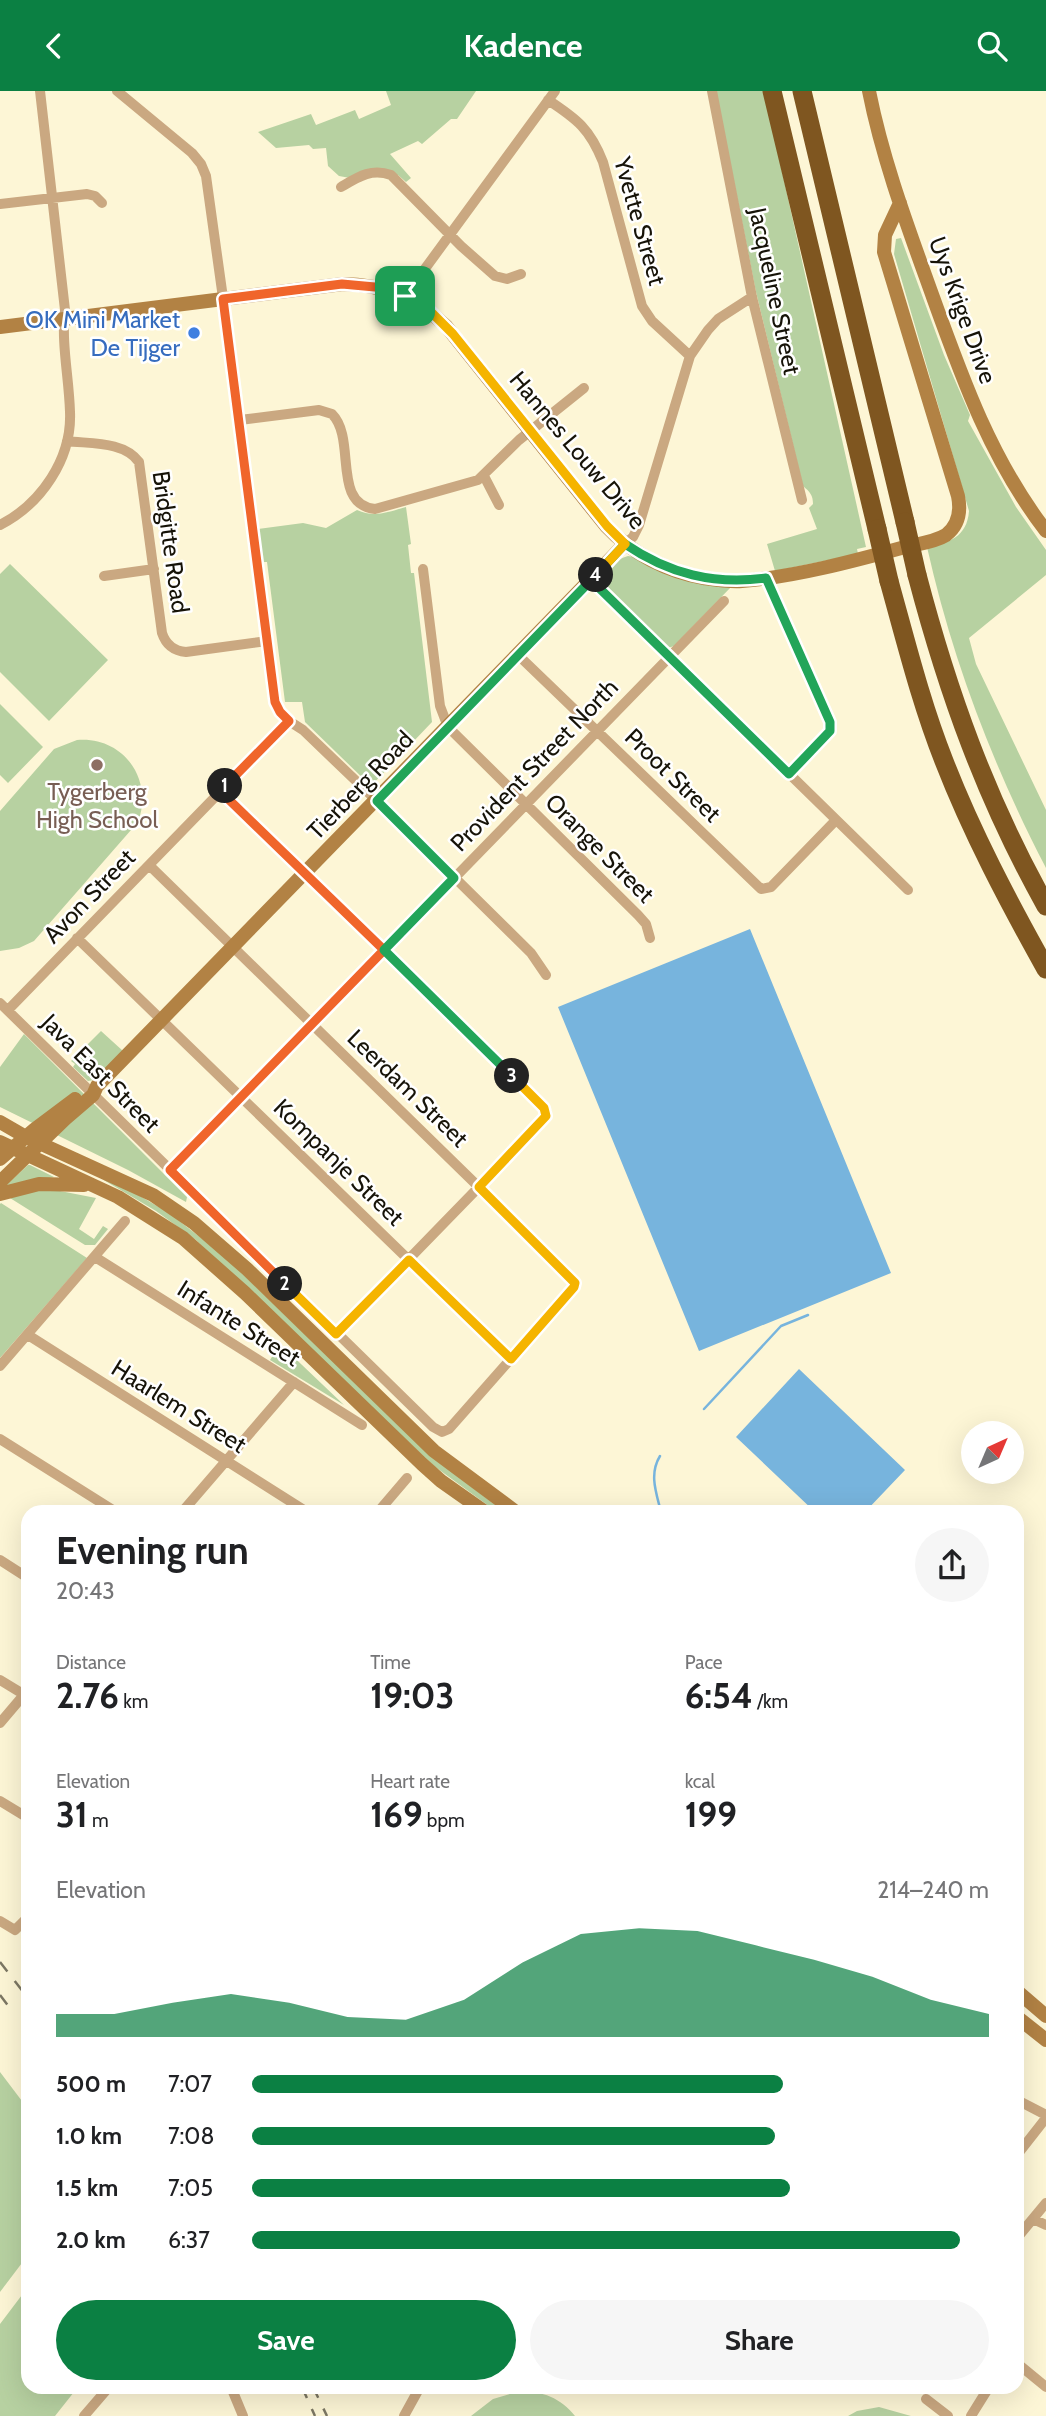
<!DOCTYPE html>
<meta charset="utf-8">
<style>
:root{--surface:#fff;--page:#f6f6f6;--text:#202124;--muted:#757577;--accent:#0b8043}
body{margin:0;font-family:Cabin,sans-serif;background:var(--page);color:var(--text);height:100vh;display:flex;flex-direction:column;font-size:26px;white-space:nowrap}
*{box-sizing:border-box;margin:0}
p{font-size:23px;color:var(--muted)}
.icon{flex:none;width:38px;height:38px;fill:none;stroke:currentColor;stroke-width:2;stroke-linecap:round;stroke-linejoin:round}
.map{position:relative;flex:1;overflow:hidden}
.side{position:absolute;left:21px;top:1414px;width:1003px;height:889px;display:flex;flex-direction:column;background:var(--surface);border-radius:21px;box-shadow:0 7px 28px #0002}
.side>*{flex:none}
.needle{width:46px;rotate:44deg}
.tools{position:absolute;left:961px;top:1330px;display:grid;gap:14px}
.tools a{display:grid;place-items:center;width:63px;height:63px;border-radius:50%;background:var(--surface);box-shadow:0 7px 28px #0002;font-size:35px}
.pin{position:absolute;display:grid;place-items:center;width:60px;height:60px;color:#fff;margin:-30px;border-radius:14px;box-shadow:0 4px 10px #0006}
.km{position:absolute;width:35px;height:35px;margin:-18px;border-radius:50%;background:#222;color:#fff;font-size:19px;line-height:35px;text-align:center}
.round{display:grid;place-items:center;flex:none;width:74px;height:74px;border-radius:37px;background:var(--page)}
.summary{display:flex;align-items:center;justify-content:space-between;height:119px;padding:0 35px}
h1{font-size:38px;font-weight:700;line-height:52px}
.metrics{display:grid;grid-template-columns:repeat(3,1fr);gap:10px;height:119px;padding:7px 35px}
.metrics div{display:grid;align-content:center}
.metrics b{font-size:35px;font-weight:700}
.metrics small{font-size:19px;font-weight:400}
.metrics p{font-size:19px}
.chart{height:196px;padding:14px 35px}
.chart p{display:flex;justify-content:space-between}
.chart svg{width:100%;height:126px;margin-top:7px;fill:var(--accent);opacity:.7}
.cta{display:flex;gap:14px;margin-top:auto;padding:14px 35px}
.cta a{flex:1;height:80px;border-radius:42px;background:var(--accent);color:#fff;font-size:28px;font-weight:700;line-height:80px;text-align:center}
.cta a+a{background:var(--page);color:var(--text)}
ul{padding:0 35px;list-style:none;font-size:23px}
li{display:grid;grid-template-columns:112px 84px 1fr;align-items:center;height:52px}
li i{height:18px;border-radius:9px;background:var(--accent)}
header{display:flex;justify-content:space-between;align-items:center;height:91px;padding:0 35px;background:var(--accent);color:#fff;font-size:32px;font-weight:700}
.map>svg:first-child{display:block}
.green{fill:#b7d1a1}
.water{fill:#77b4dd}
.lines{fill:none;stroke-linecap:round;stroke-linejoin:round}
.stream{stroke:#77b4dd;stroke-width:2.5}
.street{stroke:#caa881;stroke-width:10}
.secondary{stroke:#b28244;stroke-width:14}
.highway{stroke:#7f5620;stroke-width:19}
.rail{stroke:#7c7763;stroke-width:2.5;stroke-dasharray:12 12;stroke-linecap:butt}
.highway-bridge{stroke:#7f5620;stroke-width:19}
.split-1-casing{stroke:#fff;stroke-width:14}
.split-2-casing{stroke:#fff;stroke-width:14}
.split-3-casing{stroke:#fff;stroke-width:14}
.split-4-casing{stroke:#fff;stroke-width:14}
.split-5-casing{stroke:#fff;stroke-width:14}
.split-6-casing{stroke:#fff;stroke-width:14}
.split-1{stroke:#f0652b;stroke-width:9}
.split-2{stroke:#f0652b;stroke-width:9}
.split-3{stroke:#f5b400;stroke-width:9}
.split-4{stroke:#22a559;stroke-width:9}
.split-5{stroke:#22a559;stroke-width:9}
.split-6{stroke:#f5b400;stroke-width:9}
.shop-dot{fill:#3f7fe0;stroke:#fff;stroke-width:2.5}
.education-dot{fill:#8d6e63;stroke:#fff;stroke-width:2.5}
.labels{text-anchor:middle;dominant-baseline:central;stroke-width:5;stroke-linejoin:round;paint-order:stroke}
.street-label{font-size:24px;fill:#161308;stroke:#fff}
.shop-label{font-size:24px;fill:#366cbe;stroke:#fff;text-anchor:end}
.education-label{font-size:24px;fill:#785e54;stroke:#fff}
</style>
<header><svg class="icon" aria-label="back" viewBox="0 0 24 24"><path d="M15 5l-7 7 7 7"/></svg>Kadence<svg class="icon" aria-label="search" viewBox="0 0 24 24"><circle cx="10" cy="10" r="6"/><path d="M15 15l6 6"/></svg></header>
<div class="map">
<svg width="1046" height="2325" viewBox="0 0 1046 2325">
<rect width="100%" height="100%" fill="#fdf6d6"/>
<path class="green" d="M386,0H476L457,28H451L422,53L418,50L390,63L411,87L406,91L398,84L350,87L339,85L328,75L326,57L313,58L309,54L276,57L258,41L311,23L316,34L355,19L359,28L391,14Z
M716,0H764L866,456L857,458L858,463L775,480L767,453L817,438L809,417L813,413C813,404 810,401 803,395L756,201Z
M901,147L944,264L970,324L968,330L1016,416L1046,459V484L969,547L976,573L1046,719V777C993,675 952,568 927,456C949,452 967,446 969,420L894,163L896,148Z
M406,416L411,453L408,454L411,482H414L432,631L371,695L305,631L302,611H285L267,471H262L258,438L303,432L326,437L357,419C374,427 388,421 406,416Z
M628,465L634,466L731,496L674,555L668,557L603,493C602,481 616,468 628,465Z
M10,473L108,569L49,630L0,581V483Z
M0,613L43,656L8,692L0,684Z
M77,649C123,645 154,688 138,731L34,850L19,857L0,860V720L54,658Z
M101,940L123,960L94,989L88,990L73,976L75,973L71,970Z
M24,943L187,1106L186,1111L128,1079L0,1016V976Z
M30,1074L54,1086L2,1098L28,1074Z
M102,1088L128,1098L169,1122L223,1164L428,1362L504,1421H497L434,1375L196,1149L156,1120Z
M55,1099L96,1107L79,1138L94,1148L103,1135L108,1138L95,1154H85L10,1107L36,1100Z
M1,1112L87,1167L0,1267V1113Z
M280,1253L344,1314L270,1269Z
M0,1981L28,2018V2164L0,2201Z
M28,2196V2296H78L55,2325H0V2233Z
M520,2300C542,2300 561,2307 575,2325H471L493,2308Z
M879,2316L911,2325H848L857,2320Z"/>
<path class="water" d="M750,838L891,1182L699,1260L558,916Z
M799,1278L905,1379L865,1421H815L736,1346Z"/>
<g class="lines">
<path class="stream" d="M704,1318L781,1235L808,1224
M660,1365C649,1383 656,1401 661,1421"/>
<path class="street" d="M117,0L192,62L201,73L206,85L240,329L276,614L289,630L303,639L377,710L531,862L546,884
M712,0L752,206L802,409
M548,9C577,28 590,38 603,71L642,215L652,230L690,265
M341,96C358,86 371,77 391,84L461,155L495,185L507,188L521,183
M0,113L87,103L95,105L102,112
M405,205L555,0
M240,329L319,319L332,323C357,348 331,413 375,418L478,389L519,349L584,297
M67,350C90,353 124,350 139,371L162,542C166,554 174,560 186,561L267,550
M484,385L499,414
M0,434C41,413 72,368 70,321C69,286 61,253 65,219L40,0
M625,453L633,446L639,434L690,265L708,239L718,228L752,206
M423,478L440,615L448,636L638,824L646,833L650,847
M104,485L154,478
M766,487L831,634L828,643L789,683
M591,489L908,799
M518,564L761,798L771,796L836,729
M220,700L544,1017L547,1022L544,1029L336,1243
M77,847L511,1268
M0,912L433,1336L442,1341L449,1338L574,1196V1189L149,774
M8,919L289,630
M170,1079L724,510
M95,1166L362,1334
M28,1244L307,1421
M0,1275L125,1130
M0,1348L116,1421
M182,1421L294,1291
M378,1421L407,1387
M0,1469L28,1487
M0,1589L28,1606
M0,1632L28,1599
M0,1710L28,1727
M0,1830L15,1839L28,1826
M1017,2009L1046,2024
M1017,2064L1046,2027
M1033,2128L1046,2134
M1017,2147L1046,2112
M1017,2272L1046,2296
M231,2296L243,2325
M926,2308L948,2325
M84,2325L109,2296
M404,2325L420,2296
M971,2325L989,2296"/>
<path class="secondary" d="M869,0C882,66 906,131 929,195C960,281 989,366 1046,440
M0,236L343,193C383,193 417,208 446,235L606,435C632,463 668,481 704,487C717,489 729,491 742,490C794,486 854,470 905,456C918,453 935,451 946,444C959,434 961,420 958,405L884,161L885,144L900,112
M0,1031L26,1046L153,1104L194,1132L247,1178L434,1360L516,1421
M0,1051L118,1106L183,1147L245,1202L422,1373L441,1390L485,1421
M0,1068L35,1038L75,1008
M0,1091L65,1028L93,1004L97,995L625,453
M0,1103L39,1093L84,1094
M1017,1900L1046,1925
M1017,1926L1046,1949"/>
<path class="highway" d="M772,0L877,438
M802,0L905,431
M917,484C948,602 986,708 1046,815
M889,490C906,551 921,612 944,670C972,742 1008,810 1046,878"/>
<path class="rail" d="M0,1871L28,1907
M0,1904L9,1916
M302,2296L315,2325
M313,2296L327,2325"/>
<path class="highway-bridge" d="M905,431L917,484
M877,438L889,490"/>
</g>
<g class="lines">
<g class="split-1-casing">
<path id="split-1" d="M225,695L289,630L280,621L275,611L223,208L342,193L375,196L405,205"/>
</g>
<g class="split-2-casing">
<path id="split-2" d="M225,695L220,700L384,859L170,1079L285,1193"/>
</g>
<g class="split-3-casing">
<path id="split-3" d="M285,1193L336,1243L409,1169L511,1268L574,1196L575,1192L479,1096L546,1025L544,1017L512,985"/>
</g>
<g class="split-4-casing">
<path id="split-4" d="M512,985L384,859L454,787L377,710L596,484"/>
</g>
<g class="split-5-casing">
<path id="split-5" d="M596,484L625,453C669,483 714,494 766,487L830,631V640L789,683L591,489L598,482"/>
</g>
<g class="split-6-casing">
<path id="split-6" d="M405,205L431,221L453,243L607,435L625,453L598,482"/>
</g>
<use href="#split-1" class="split-1"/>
<use href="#split-2" class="split-2"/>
<use href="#split-3" class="split-3"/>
<use href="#split-4" class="split-4"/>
<use href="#split-5" class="split-5"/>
<use href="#split-6" class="split-6"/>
</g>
<circle class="shop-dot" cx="194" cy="242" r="7"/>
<circle class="education-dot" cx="97" cy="674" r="7"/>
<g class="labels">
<g class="street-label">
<text transform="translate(640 130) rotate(74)">Yvette Street</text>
<text transform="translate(775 200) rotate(78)">Jacqueline Street</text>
<text transform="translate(963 219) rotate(70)">Uys Krige Drive</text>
<text transform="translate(578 359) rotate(50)">Hannes Louw Drive</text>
<text transform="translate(171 451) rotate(82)">Bridgitte Road</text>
<text transform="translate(534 674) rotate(-46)">Provident Street North</text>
<text transform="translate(673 684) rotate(44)">Proot Street</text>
<text transform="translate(360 694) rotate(-46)">Tierberg Road</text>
<text transform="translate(600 757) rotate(45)">Orange Street</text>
<text transform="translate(89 805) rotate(-46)">Avon Street</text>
<text transform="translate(101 982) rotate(45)">Java East Street</text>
<text transform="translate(408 997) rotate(44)">Leerdam Street</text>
<text transform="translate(339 1071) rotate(44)">Kompanje Street</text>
<text transform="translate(239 1232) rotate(32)">Infante Street</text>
<text transform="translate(179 1315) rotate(32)">Haarlem Street</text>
</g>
<g class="shop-label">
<text x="180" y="228">OK Mini Market<tspan x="180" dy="28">De Tijger</tspan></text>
</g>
<g class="education-label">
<text x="97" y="700">Tygerberg<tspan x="97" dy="28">High School</tspan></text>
</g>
</g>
</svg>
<div class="tools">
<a><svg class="needle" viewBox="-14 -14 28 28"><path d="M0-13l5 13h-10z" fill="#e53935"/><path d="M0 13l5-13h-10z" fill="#757577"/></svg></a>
</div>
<div class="pin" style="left:405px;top:205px;background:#1e9e55"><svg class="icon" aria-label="arrive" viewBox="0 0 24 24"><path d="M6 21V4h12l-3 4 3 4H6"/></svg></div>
<b class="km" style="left:225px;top:695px">1</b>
<b class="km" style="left:285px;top:1193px">2</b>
<b class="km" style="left:512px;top:985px">3</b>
<b class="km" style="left:596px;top:484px">4</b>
<section class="side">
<div class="summary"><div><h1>Evening run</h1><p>20:43</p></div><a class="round"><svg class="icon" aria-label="share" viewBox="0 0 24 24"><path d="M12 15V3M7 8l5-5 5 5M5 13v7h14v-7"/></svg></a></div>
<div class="metrics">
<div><p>Distance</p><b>2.76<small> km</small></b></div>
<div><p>Time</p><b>19:03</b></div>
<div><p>Pace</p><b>6:54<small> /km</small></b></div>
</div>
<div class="metrics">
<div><p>Elevation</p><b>31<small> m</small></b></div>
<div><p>Heart rate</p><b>169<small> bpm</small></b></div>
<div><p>kcal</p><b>199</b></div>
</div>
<div class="chart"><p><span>Elevation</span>214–240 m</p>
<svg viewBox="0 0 160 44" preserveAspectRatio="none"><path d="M0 44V36L10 36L20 32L30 29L40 32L50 37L60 38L70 31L80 18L90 8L100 6L110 7L120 12L130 17L140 23L150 31L160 36V44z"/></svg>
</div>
<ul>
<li><b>500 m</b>7:07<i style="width:72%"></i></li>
<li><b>1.0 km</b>7:08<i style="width:71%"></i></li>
<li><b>1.5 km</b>7:05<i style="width:73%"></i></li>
<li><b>2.0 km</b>6:37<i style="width:96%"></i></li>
</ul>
<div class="cta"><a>Save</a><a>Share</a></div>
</section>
</div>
